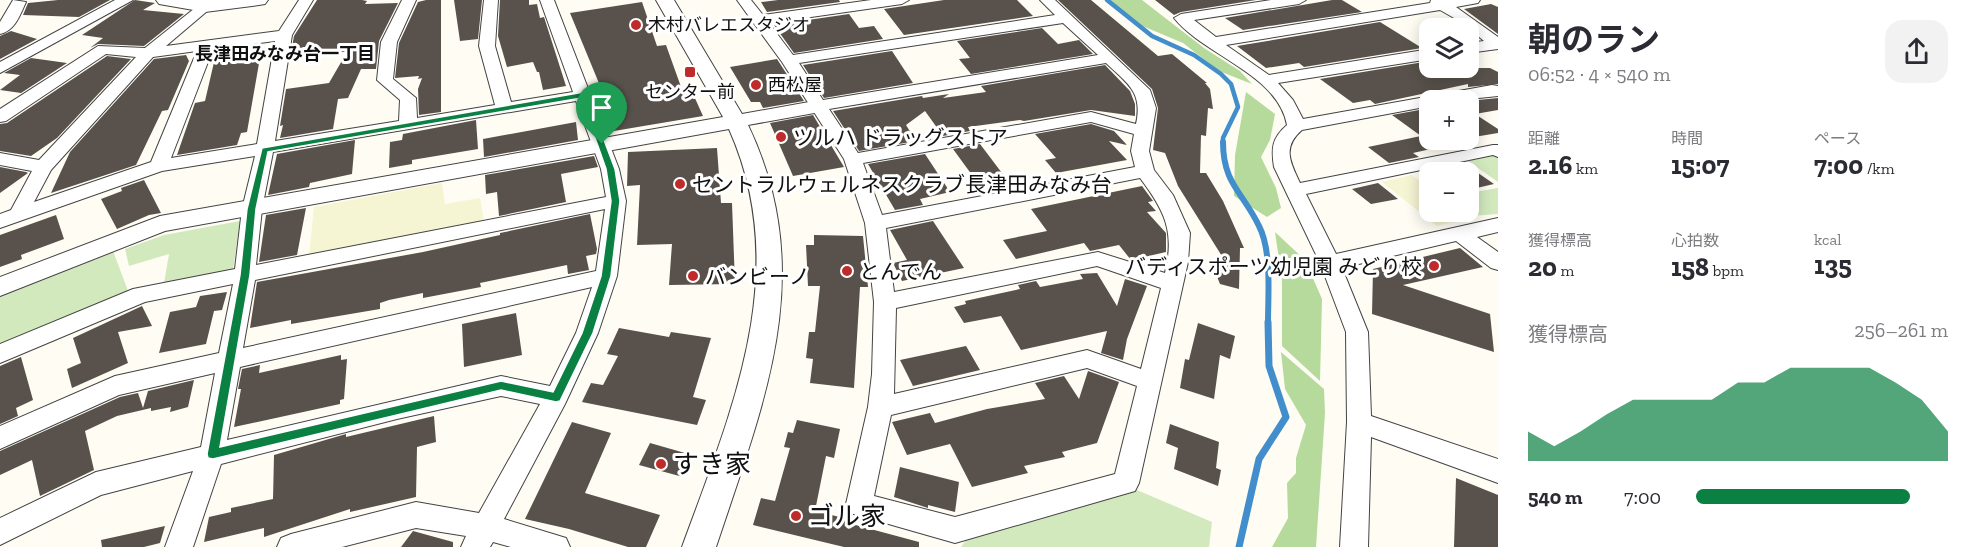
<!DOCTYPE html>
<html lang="ja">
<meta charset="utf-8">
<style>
:root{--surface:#fff;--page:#f2f2f3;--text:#2b2b33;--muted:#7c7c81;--accent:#0b8043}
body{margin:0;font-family:"Zilla Slab","Noto Sans JP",serif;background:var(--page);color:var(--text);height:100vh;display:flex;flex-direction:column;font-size:22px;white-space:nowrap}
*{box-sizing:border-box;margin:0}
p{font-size:20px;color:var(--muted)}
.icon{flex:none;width:33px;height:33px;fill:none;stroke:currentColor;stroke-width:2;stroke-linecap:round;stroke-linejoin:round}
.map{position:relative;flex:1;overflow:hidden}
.details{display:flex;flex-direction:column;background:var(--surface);width:480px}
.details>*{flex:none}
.controls{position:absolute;left:1419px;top:18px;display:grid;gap:12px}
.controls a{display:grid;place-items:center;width:60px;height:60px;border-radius:12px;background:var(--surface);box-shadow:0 3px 15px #0003;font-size:30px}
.pin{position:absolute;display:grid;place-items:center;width:51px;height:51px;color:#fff;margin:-62px -26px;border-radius:50% 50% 50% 0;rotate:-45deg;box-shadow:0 0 6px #0007}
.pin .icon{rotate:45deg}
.round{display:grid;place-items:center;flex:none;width:63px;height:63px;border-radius:18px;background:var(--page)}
.headline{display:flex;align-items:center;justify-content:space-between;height:102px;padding:0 30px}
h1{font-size:33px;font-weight:700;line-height:45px}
.metrics{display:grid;grid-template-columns:repeat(3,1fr);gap:9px;height:102px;padding:6px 30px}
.metrics div{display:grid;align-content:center}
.metrics b{font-size:26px;font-weight:700}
.metrics small{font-size:16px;font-weight:400}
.metrics p{font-size:16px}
.chart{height:168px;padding:12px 30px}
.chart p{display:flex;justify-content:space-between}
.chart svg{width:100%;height:108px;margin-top:6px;fill:var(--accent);opacity:.7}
ul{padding:0 30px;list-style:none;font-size:20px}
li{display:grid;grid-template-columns:96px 72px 1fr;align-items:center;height:45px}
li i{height:15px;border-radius:8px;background:var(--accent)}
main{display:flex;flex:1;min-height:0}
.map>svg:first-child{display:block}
.farmland{fill:#f5f4d3}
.green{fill:#d2e9bd}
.forest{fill:#b5da9c}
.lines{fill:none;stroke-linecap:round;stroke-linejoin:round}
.stream-far2{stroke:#428dcb;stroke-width:4.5}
.stream-far1{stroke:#428dcb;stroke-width:6}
.stream{stroke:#428dcb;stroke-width:7}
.building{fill:#59524c}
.minor-casing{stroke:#434343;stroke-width:2}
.tertiary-casing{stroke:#434343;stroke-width:2}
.minor{fill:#fff;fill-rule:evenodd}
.tertiary{fill:#fff;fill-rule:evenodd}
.route{fill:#0b8043;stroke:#fff;stroke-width:1.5;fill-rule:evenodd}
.poi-dot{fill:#be2b2a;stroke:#fff;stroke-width:2}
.labels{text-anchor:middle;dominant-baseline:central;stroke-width:6;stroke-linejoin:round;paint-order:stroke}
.far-poi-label{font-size:18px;fill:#101010;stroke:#fff;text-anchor:start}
.far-neighbourhood-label{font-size:18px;font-weight:bold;fill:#101010;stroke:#fff}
.poi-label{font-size:21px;fill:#101010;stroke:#fff;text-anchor:start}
.near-poi-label{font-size:26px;fill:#101010;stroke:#fff;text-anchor:start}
</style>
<main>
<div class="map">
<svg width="1498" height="547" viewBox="0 0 1498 547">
<rect width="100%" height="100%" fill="#fffdf3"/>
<path class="farmland" d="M1412,175L1429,189L1430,212H1459L1467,218L1437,226L1382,182Z
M442,183L445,204L480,198L484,221L309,256L314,207Z"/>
<path class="green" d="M1498,156V182L1468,161L1496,155Z
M1498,188V214L1471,216L1466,212H1468L1469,193Z
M240,221L233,270L164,283L169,254L129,266L125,249L164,235Z
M113,251L130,296L0,348V296Z
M1137,490L1212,522L1209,547H961L970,534Z"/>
<path class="forest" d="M1110,0H1142L1204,48L1240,71L1252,84L1219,71L1183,43L1140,25Z
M1246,92L1275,114L1270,140L1261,157L1276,188L1281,208L1267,217L1234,196L1235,155Z
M1275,232L1305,260L1322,299L1320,381L1282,346V280Z
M1281,352L1324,389L1325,413L1316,547H1272L1288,518L1287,483L1296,473V458L1306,425L1285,389Z"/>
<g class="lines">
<path class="stream-far2" d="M1107,0L1152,36L1194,55L1221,74L1231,84L1238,107L1223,138V144"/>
<path class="stream-far1" d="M1223,142C1223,184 1243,192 1259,226C1272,251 1268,295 1268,323"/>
<path class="stream" d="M1239,547L1259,459L1286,417L1269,366L1268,322"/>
</g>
<path class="building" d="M58,0H110L79,17L23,15L28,3Z
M135,0L155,3L143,10L184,14L144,46L98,44L90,48L103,38L82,35Z
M317,0H362L367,1L365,4L398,3L379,41L376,69H361L348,98L338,99L333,129L280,138L283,125L280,126L286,89L329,83L347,52L291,53L294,36Z
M426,0H441V112L419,115L418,89L422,78L418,79L419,76L395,78L399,43L418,2Z
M454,0H482L478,39L460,41Z
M500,0H529V5L537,4L540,18L544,17L566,86L543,90L539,72H537L533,62L507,67L498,36Z
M778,0H839L840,2L767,12L761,2Z
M944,0H1017L1033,16L904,35L884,9Z
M1058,0H1091L1158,56L1172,54L1207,83H1205L1210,89L1213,109L1208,108L1206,136L1201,135L1200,173H1206L1223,201L1244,248H1240L1239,289L1220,284L1214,269L1225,261L1178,186L1165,153L1153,150L1158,108L1152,89Z
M1155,0H1256L1181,12L1174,15Z
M1332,0H1342L1362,12L1243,30L1225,18Z
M642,2L657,46L666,45L685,98L694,96L703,116L614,131L608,110H610L570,13Z
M1491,4L1498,7V34L1464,9Z
M849,14L859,28L874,26L883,39L794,53L774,25Z
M1380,22L1422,48L1304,67L1299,63L1266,68L1237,46Z
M1042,28L1058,44L1079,40L1093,54L971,74L959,59L970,58L957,41Z
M11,31L37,39L0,59V36Z
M892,51L913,83L824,98L803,65Z
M261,52L247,132L241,133L237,145L177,155L195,103L205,101L215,58Z
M186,55L189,61L168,110L162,111L136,165L51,193L70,152L154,59Z
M107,56L131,59L57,138L31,156L0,151V124L7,123Z
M31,58L67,63L21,93L0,90L20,75L4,73Z
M777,59L804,101L763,108L760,102H751L730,67Z
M1430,61V68H1490L1498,72V84L1468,87V84L1375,104L1370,100L1353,103L1320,79Z
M1105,65L1130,91L1135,104V116L1091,110L1024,121L1020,120L968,127L970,131L943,136L925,111L906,125L916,141L859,151L833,111L922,96L923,98L949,94L943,98L986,92L981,86Z
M1498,98V110L1475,114L1498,129V133L1468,138V101Z
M1430,108V140H1442L1444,146L1413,153L1419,157L1389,163L1368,147L1421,136L1392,115Z
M813,115L844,167L793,176L770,123Z
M476,120L478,149L412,160V164L389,168L390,142L402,140L403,134Z
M576,122L578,140L484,157L483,139Z
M1091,124L1114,131L1127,145L1109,141L1127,160L1056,173L1045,160L1056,158L1035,134Z
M355,140L352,174L310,183L309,187L268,195L277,154Z
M980,144L1008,181L980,186L953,149Z
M717,148L721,203H732L735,284L669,285L672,244L637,245L640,185L627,186L628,152Z
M925,154L950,192L920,199L923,205L895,210L868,164Z
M594,156L598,167L561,174L566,202L499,216L497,192L486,194L485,175Z
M1468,166L1494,184L1468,190Z
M0,167L26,172L28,173L0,193Z
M144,180L161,213L149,215L117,229L101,199L122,191L121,188Z
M1378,183L1398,199L1371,204L1352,189Z
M1142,186L1153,201L1148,202L1156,211L1147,212L1166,233V252L1131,260L1119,245L1090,251L1084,243L1016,259L1003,240L1047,231L1031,209Z
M306,208L297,255L259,262L266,215Z
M590,214L597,249L596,254L586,256L589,270L568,274L567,265L480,283L481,287L423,298V293L389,300L380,303V309L291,324V320L250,328L257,282L423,252L500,235V233Z
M56,215L64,239L21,255L22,259L0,267V235Z
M933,221L964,268L902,281L893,263L907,260L890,230Z
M814,235L863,236L868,287H860L854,388L810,383L813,359L806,358L809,332H815L820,286H808L806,245H814Z
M1460,248L1483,267L1403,285L1490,314L1494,352L1372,314L1373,269Z
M1097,273L1117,306L1125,279L1147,286L1127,339L1123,360L1101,353L1107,331L1021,350L1001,316L964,323L954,307L966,304L965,301L1020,289L1018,285L1036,281L1040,287L1083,279L1080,274Z
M227,292L222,310L214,311L206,344L159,353L170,312L196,307L200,296Z
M142,306L152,326L118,332L128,363L72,388L67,369L81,363L73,338Z
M516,313L522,355L464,367L462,324Z
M1198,323L1235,336L1230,359L1220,355L1214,399L1180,388L1185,359L1189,360Z
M619,328L669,337L671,332L711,338L693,397L706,400L697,425L582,402L591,383L603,385L618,356L607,354Z
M966,346L980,370L913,386L900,360Z
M341,355V360L347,359L344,399L340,400V404L234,427L241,389H238L242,369L260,365L259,373Z
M21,357L33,400L16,408L18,416L0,424V366Z
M1088,371L1119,382L1097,443L1062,452L1065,457L1024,466L1028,473L972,487L950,444L907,455L892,422L930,413L935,423L987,409L1045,399L1035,383L1064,376L1079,399Z
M194,380L188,407L170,412L171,407L151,411V408L117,416L85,431L94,470L40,496L32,460L0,475V451L120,397L138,393L143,408L148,391Z
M434,416L436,442L417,447L416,497L350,512V509L264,537V528L204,542L209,517L231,512V508L273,499L274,455L346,434V437Z
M797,420L840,429L834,458L826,456L815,511L852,520V524L919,542V547H844L753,525L761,498L775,501L790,448L784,447L788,432L793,433Z
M572,422L611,433L585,493L660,515L646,547H628L569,529L525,519Z
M1170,424L1219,442L1216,468L1221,470L1218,486L1174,469L1178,448L1166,443Z
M650,443L692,455L683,477L639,465Z
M900,467L959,482L955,512L928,505V508L894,497Z
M1456,478L1498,495V547H1454Z
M165,526L160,543L144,547H102L101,540Z
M413,531L453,542V547H401Z"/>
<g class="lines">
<g class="minor-casing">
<path id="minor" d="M13,0L26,2C20,15 15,31 0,34V22Z
M115,0H133L0,73V62Z
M299,0H313L292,35L275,141L399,121L400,100L377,80L381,42L402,0H416L397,42L393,79L416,98L417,118L495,105L479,46L484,0H498L495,46L511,102L573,92L540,0H554L619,169L626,201L617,276L598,333L565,404L504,519L566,538L570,547H511L493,542L490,547H461L466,536L416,528L342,547H277L281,538L291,534L416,502L479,513L540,404L501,396L397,419L221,464L193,547H165L193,471L101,495L0,545V518L96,472L201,447L215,373L119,395L0,449V426L115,376L219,353L233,284L145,302L0,363V344L133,289L235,269L242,209L255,156L162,171L0,228V214L11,210L32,171L0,165V153L39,160L136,57L106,54L6,121L0,122V109L98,46L145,48L200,4L205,3L212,7L166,46L279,31ZM275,41L257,144L171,158L213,49ZM197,51L151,162L34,202L51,170L153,57ZM576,101L601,169L606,197L256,265L262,209L273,152ZM605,209L596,271L243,348L255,280ZM592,287L576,333L550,386L501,376L227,440L240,367Z
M737,0H751L763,15L871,0H909L902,4L769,23L793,55L1055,15L1040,0H1055L1150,90L1156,108L1149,151L1154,170L1173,195L1190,233L1188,262L1139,483L1135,491L955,543L850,513L846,504L868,407L872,374L874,302L865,223L844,159L782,62ZM1063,23L1098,55L823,100L799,63ZM1106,63C1128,84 1143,92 1136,124L1091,112L858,153L829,109ZM1091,122L1134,134L1131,151L1135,167L882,215L863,163ZM1140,178C1165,211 1175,232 1165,273L1098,252L894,292L886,228ZM1097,266L1161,288L1141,369L1087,350L894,394L896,308ZM1087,368L1137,386L1115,474L955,517L874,496L891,415Z
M1271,0H1306L1299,4L1194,20L1216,37L1430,3L1431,0H1480L1478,3L1456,7L1498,37V49L1468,53V43L1484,41L1461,22L1440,10L1226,45L1269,75L1430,49V59L1278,83L1293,100L1303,119L1492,85L1498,86V96L1460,100H1430V106L1302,130C1282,147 1290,162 1300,183L1493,145H1498V157L1493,155L1306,194L1336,254L1498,218V232L1477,237L1498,252V270L1491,268L1456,241L1342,268L1368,332L1371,416L1498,459V483L1371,437L1368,547H1340L1347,422L1346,332L1320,263L1274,167C1271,148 1272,138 1287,125C1278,74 1203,55 1174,18L1181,14Z"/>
</g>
<g class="tertiary-casing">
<path id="tertiary" d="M156,0H268L265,4L259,5L205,12L159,4Z
M656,0H674L742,114L820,100L827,102L830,106L827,110L820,112L748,125C819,274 764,402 716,547H682C732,410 793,272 729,129L165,231L0,296V277L160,216L723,117Z"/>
</g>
<use href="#minor" class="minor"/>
<use href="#tertiary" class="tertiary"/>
</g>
<path class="route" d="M584,92L587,95L615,169L620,201L611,276L593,333L560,401L556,402L501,390L213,459L208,458L207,454L240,275L247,209L262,148ZM581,98L606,169L611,201L601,276L582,333L553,392L501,381L220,447L250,275L256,209L268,152Z"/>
<g class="poi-dot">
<circle cx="636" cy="25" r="6"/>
<rect x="684" y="66" width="12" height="12" rx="3"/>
<circle cx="756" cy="85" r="6"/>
<circle cx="781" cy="137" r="6"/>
<circle cx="680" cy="184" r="6"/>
<circle cx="1434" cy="266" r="6"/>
<circle cx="847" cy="271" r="6"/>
<circle cx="693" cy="276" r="6"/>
<circle cx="661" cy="464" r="6"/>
<circle cx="796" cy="516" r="6"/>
</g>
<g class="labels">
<g class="far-poi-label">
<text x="648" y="25">木村バレエスタジオ</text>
<text x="768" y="85">西松屋</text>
<text x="690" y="92" text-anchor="middle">センター前</text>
</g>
<g class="far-neighbourhood-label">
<text x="285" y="54">長津田みなみ台一丁目</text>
</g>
<g class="poi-label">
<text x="793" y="137">ツルハ ドラッグストア</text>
<text x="692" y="184">セントラルウェルネスクラブ長津田みなみ台</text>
<text x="1422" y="266" text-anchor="end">バディスポーツ幼児園 みどり校</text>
<text x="859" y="271">とんでん</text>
<text x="705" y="276">バンビーノ</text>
</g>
<g class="near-poi-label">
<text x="673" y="464">すき家</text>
<text x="808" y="516">ゴル家</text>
</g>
</g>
</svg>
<div class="controls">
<a><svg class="icon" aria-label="layers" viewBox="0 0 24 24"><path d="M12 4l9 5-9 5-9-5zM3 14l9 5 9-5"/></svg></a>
<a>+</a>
<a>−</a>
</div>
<div class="pin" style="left:602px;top:144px;background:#1e9e55"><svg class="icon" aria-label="arrive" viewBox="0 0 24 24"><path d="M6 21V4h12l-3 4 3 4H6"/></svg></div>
</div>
<section class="details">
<div class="headline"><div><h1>朝のラン</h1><p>06:52 · 4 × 540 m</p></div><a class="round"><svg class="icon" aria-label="share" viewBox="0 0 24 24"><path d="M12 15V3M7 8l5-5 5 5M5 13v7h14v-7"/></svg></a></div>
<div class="metrics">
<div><p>距離</p><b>2.16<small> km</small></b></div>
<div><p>時間</p><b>15:07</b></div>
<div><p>ペース</p><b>7:00<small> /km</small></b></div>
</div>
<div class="metrics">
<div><p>獲得標高</p><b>20<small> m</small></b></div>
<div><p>心拍数</p><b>158<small> bpm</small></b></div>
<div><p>kcal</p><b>135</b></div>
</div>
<div class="chart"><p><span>獲得標高</span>256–261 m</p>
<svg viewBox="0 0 160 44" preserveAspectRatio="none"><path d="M0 44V32L10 38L20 32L30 25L40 19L50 19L60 19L70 19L80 12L90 12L100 6L110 6L120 6L130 6L140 12L150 19L160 32V44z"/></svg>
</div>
<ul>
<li><b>540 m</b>7:00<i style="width:85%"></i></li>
</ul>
</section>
</main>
